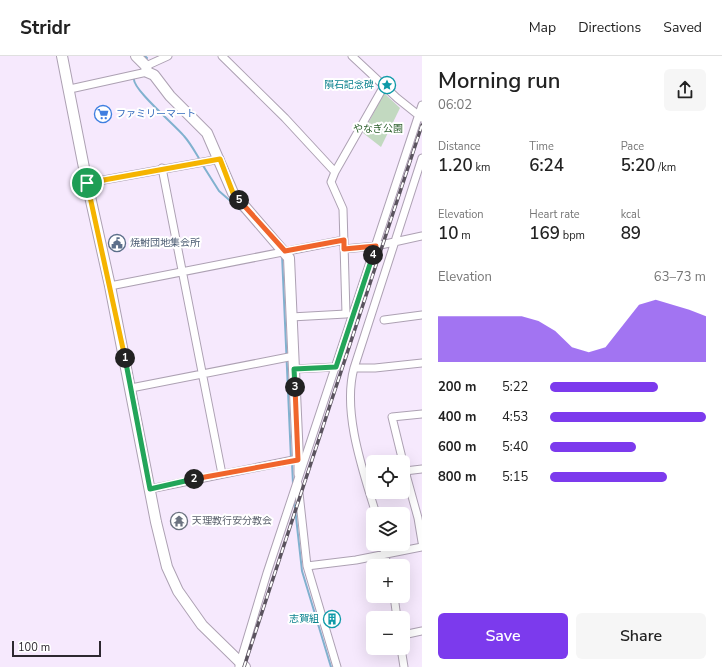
<!DOCTYPE html>
<meta charset="utf-8">
<style>
:root{--surface:#fff;--page:#f6f6f6;--text:#222;--muted:#767676;--line:#e0e0e0;--accent:#7c3aed}
body{margin:0;font-family:"Nunito Sans","Noto Sans JP",sans-serif;background:var(--page);color:var(--text);height:100vh;display:flex;flex-direction:column;font-size:15px;white-space:nowrap}
*{box-sizing:border-box;margin:0}
p{font-size:13px;color:var(--muted)}
.icon{flex:none;width:22px;height:22px;fill:none;stroke:currentColor;stroke-width:2;stroke-linecap:round;stroke-linejoin:round}
.map{position:relative;flex:1;overflow:hidden}
.side{display:flex;flex-direction:column;background:var(--surface);width:300px}
.side>*{flex:none}
.controls{position:absolute;left:366px;top:399px;display:grid;gap:8px}
.controls a{display:grid;place-items:center;width:44px;height:44px;border-radius:6px;background:var(--surface);box-shadow:0 4px 16px #0002;font-size:20px}
.scale{position:absolute;left:12px;bottom:10px;width:89px;box-sizing:border-box;padding-left:4px;border:2px solid #2d2830;border-top:0;font-size:11px;line-height:14px;white-space:nowrap;color:#2d2830;-webkit-text-stroke:3px #fff;paint-order:stroke}
.pin{position:absolute;display:grid;place-items:center;width:34px;height:34px;color:#fff;margin:-17px;border:2px solid #fff;border-radius:50%;box-shadow:0 1px 4px #0007}
.km{position:absolute;width:20px;height:20px;margin:-10px;border-radius:50%;background:#222;color:#fff;font-size:11px;line-height:20px;text-align:center}
.round{display:grid;place-items:center;flex:none;width:42px;height:42px;border-radius:6px;background:var(--page)}
.summary{display:flex;align-items:center;justify-content:space-between;height:68px;padding:0 16px}
h1{font-size:22px;font-weight:600;line-height:30px}
.figures{display:grid;grid-template-columns:repeat(3,1fr);gap:6px;height:68px;padding:4px 16px}
.figures div{display:grid;align-content:center}
.figures b{font-size:17px;font-weight:600}
.figures small{font-size:11px;font-weight:400}
.figures p{font-size:11px}
.chart{height:112px;padding:8px 16px}
.chart p{display:flex;justify-content:space-between}
.chart svg{width:100%;height:72px;margin-top:4px;fill:var(--accent);opacity:.7}
.action{display:flex;gap:8px;margin-top:auto;padding:8px 16px}
.action a{flex:1;height:46px;border-radius:6px;background:var(--accent);color:#fff;font-size:16px;font-weight:600;line-height:46px;text-align:center}
.action a+a{background:var(--page);color:var(--text)}
ul{padding:0 16px;list-style:none;font-size:13px}
li{display:grid;grid-template-columns:64px 48px 1fr;align-items:center;height:30px}
li i{height:10px;border-radius:5px;background:var(--accent)}
header{display:flex;align-items:center;gap:24px;box-sizing:border-box;height:56px;padding:0 20px;background:var(--surface);border-bottom:1px solid var(--line)}
header strong{font-size:19px}
nav{display:flex;gap:22px;margin-inline-start:auto;font-size:14px}
main{display:flex;flex:1;min-height:0}
.map>svg:first-child{display:block}
.green{fill:#c2d9c0}
.lines{fill:none;stroke-linecap:round;stroke-linejoin:round}
.stream{stroke:#81b1cf;stroke-width:2}
.street-casing{stroke:#ada1b3;stroke-width:9}
.secondary-casing{stroke:#ada1b3;stroke-width:12}
.street{stroke:#fff;stroke-width:7}
.secondary{stroke:#fff;stroke-width:10}
.rail-casing{stroke:#5b545f;stroke-width:3.5}
.rail{stroke:#fff;stroke-width:2;stroke-dasharray:6;stroke-linecap:butt}
.split-1-casing{stroke:#fff;stroke-width:8}
.split-2-casing{stroke:#fff;stroke-width:8}
.split-3-casing{stroke:#fff;stroke-width:8}
.split-4-casing{stroke:#fff;stroke-width:8}
.split-5-casing{stroke:#fff;stroke-width:8}
.split-6-casing{stroke:#fff;stroke-width:8}
.split-1{stroke:#f5b400;stroke-width:5}
.split-2{stroke:#22a559;stroke-width:5}
.split-3{stroke:#f0652b;stroke-width:5}
.split-4{stroke:#22a559;stroke-width:5}
.split-5{stroke:#f0652b;stroke-width:5}
.split-6{stroke:#f5b400;stroke-width:5}
.labels{text-anchor:middle;dominant-baseline:central;stroke-width:4;stroke-linejoin:round;paint-order:stroke}
.culture-label{font-size:10px;fill:#0d838f;stroke:#fff;text-anchor:end}
.shop-label{font-size:10px;fill:#366cbe;stroke:#fff;text-anchor:start}
.park-label{font-size:10px;fill:#2b5e2b;stroke:#fff}
.service-label{font-size:10px;fill:#4e5e75;stroke:#fff;text-anchor:start}
.worship-label{font-size:10px;fill:#5b616d;stroke:#fff;text-anchor:start}
</style>
<header>
<strong>Stridr</strong>
<nav><a>Map</a><a>Directions</a><a>Saved</a></nav>
</header>
<main>
<div class="map">
<svg width="422" height="611" viewBox="0 0 422 611">
<rect width="100%" height="100%" fill="#f6e9fd"/>
<path class="green" d="M384,37L400,52L381,91L363,77Z"/>
<g class="lines">
<path class="stream" d="M145,5L147,2L145,0
M134,22C131,32 176,70 184,80C191,88 195,96 200,104
M202,108L219,135L243,156
M282,199L291,403
M292,407L293,428
M294,443L302,515L331,611"/>
<g class="street-casing">
<path id="street" d="M222,0L285,62L335,116
M352,0L397,42L422,62
M146,10L168,0
M70,33L147,16
M422,102L354,312H375L422,307
M162,112L222,418
M87,127L220,103
M344,193L376,190L422,180
M110,230L344,184
M291,261L346,258L343,153L331,126L335,116L384,30
M384,264L422,259
M354,312C342,356 363,415 376,458
M294,313L336,311
M131,332L294,300
M403,406L392,361L422,358
M404,411L405,415L422,413
M405,415L418,462L422,486
M298,428L307,510L337,611
M150,433L298,403V418
M383,488L387,510
M307,510L356,504L422,491
M394,540L397,562
M403,579L422,575
M401,592L404,611
M239,610L267,517L422,49"/>
</g>
<g class="secondary-casing">
<path id="secondary" d="M62,0L87,127L110,230L156,466L167,511L178,535L202,569L245,611
M136,0L146,10L147,16L154,19L170,40L207,77L233,137L289,202L298,403"/>
</g>
<use href="#street" class="street"/>
<use href="#secondary" class="secondary"/>
<g class="rail-casing">
<path id="rail" d="M244,611L422,69"/>
</g>
<use href="#rail" class="rail"/>
</g>
<g class="lines">
<g class="split-1-casing">
<path id="split-1" d="M87,127L125,302"/>
</g>
<g class="split-2-casing">
<path id="split-2" d="M125,302L150,433L194,423"/>
</g>
<g class="split-3-casing">
<path id="split-3" d="M194,423L298,404L295,331"/>
</g>
<g class="split-4-casing">
<path id="split-4" d="M295,331L294,313L336,311L373,199"/>
</g>
<g class="split-5-casing">
<path id="split-5" d="M239,144L285,195L344,184V193L376,190L373,199"/>
</g>
<g class="split-6-casing">
<path id="split-6" d="M87,127L220,103L233,137L239,144"/>
</g>
<use href="#split-1" class="split-1"/>
<use href="#split-2" class="split-2"/>
<use href="#split-3" class="split-3"/>
<use href="#split-4" class="split-4"/>
<use href="#split-5" class="split-5"/>
<use href="#split-6" class="split-6"/>
</g>
<defs>
<g id="sight-ring" transform="scale(0.9)"><circle r="9.5" fill="#fff" stroke="#0f9aa8" stroke-width="1.5"/><path d="M0-6L1.8-2.2L6-1.7L2.9 1.2L3.7 5.4L0 3.3L-3.7 5.4L-2.9 1.2L-6-1.7L-1.8-2.2Z" fill="#0f9aa8"/></g>
<g id="supermarket-ring" transform="scale(0.9)"><circle r="9.5" fill="#fff" stroke="#3f7fe0" stroke-width="1.5"/><path d="M-6-5.5h2.5l.6 2H6L4.5 2H-2.5L-4.4-4H-6ZM-1.5 3.2a1.3 1.3 0 1 0 .1 0ZM3 3.2a1.3 1.3 0 1 0 .1 0Z" fill="#3f7fe0"/></g>
<g id="civic-ring" transform="scale(0.9)"><circle r="9.5" fill="#fff" stroke="#5c6f8a" stroke-width="1.5"/><path d="M-.6-6.5H3V-4.5H.6V-3L4-1V1h2V6H-6V1h2V-1L-.6-3ZM-1.2 2.5V6h2.4V2.5Z" fill="#5c6f8a"/></g>
<g id="temple-ring" transform="scale(0.9)"><circle r="9.5" fill="#fff" stroke="#6b7280" stroke-width="1.5"/><path d="M0-6L5-2H3V0L6.5 2.5H4V6H1.5V3h-3V6H-4V2.5H-6.5L-3 0V-2H-5Z" fill="#6b7280"/></g>
<g id="building-ring" transform="scale(0.9)"><circle r="9.5" fill="#fff" stroke="#0f9aa8" stroke-width="1.5"/><path d="M-4-6H4V6H1V3H-1V6H-4ZM-2.5-4.3h1.7v1.8h-1.7ZM.8-4.3h1.7v1.8H.8ZM-2.5-1h1.7V.8h-1.7ZM.8-1h1.7V.8H.8Z" fill="#0f9aa8"/></g>
</defs>
<g fill-rule="evenodd">
<use href="#sight-ring" x="387" y="29"/>
<use href="#supermarket-ring" x="103" y="58"/>
<use href="#civic-ring" x="117" y="187"/>
<use href="#temple-ring" x="179" y="465"/>
<use href="#building-ring" x="332" y="563"/>
</g>
<g class="labels">
<g class="culture-label">
<text x="374" y="29">隕石記念碑</text>
<text x="319" y="563">志賀組</text>
</g>
<g class="shop-label">
<text x="116" y="58">ファミリーマート</text>
</g>
<g class="park-label">
<text x="378" y="73">やなぎ公園</text>
</g>
<g class="service-label">
<text x="130" y="187">焼鮒団地集会所</text>
</g>
<g class="worship-label">
<text x="192" y="465">天理教行安分教会</text>
</g>
</g>
</svg>
<div class="controls">
<a><svg class="icon" aria-label="locate" viewBox="0 0 24 24"><circle cx="12" cy="12" r="6"/><path d="M12 2v4M12 18v4M2 12h4M18 12h4"/></svg></a>
<a><svg class="icon" aria-label="layers" viewBox="0 0 24 24"><path d="M12 4l9 5-9 5-9-5zM3 14l9 5 9-5"/></svg></a>
<a>+</a>
<a>−</a>
</div>
<div class="scale">100 m</div>
<div class="pin" style="left:87px;top:127px;background:#1e9e55"><svg class="icon" aria-label="arrive" viewBox="0 0 24 24"><path d="M6 21V4h12l-3 4 3 4H6"/></svg></div>
<b class="km" style="left:125px;top:302px">1</b>
<b class="km" style="left:194px;top:423px">2</b>
<b class="km" style="left:295px;top:331px">3</b>
<b class="km" style="left:373px;top:199px">4</b>
<b class="km" style="left:239px;top:144px">5</b>
</div>
<section class="side">
<div class="summary"><div><h1>Morning run</h1><p>06:02</p></div><a class="round"><svg class="icon" aria-label="share" viewBox="0 0 24 24"><path d="M12 15V3M7 8l5-5 5 5M5 13v7h14v-7"/></svg></a></div>
<div class="figures">
<div><p>Distance</p><b>1.20<small> km</small></b></div>
<div><p>Time</p><b>6:24</b></div>
<div><p>Pace</p><b>5:20<small> /km</small></b></div>
</div>
<div class="figures">
<div><p>Elevation</p><b>10<small> m</small></b></div>
<div><p>Heart rate</p><b>169<small> bpm</small></b></div>
<div><p>kcal</p><b>89</b></div>
</div>
<div class="chart"><p><span>Elevation</span>63–73 m</p>
<svg viewBox="0 0 160 44" preserveAspectRatio="none"><path d="M0 44V16L10 16L20 16L30 16L40 16L50 16L60 19L70 25L80 35L90 38L100 35L110 22L120 9L130 6L140 9L150 12L160 16V44z"/></svg>
</div>
<ul>
<li><b>200 m</b>5:22<i style="width:69%"></i></li>
<li><b>400 m</b>4:53<i style="width:100%"></i></li>
<li><b>600 m</b>5:40<i style="width:55%"></i></li>
<li><b>800 m</b>5:15<i style="width:75%"></i></li>
</ul>
<div class="action"><a>Save</a><a>Share</a></div>
</section>
</main>
